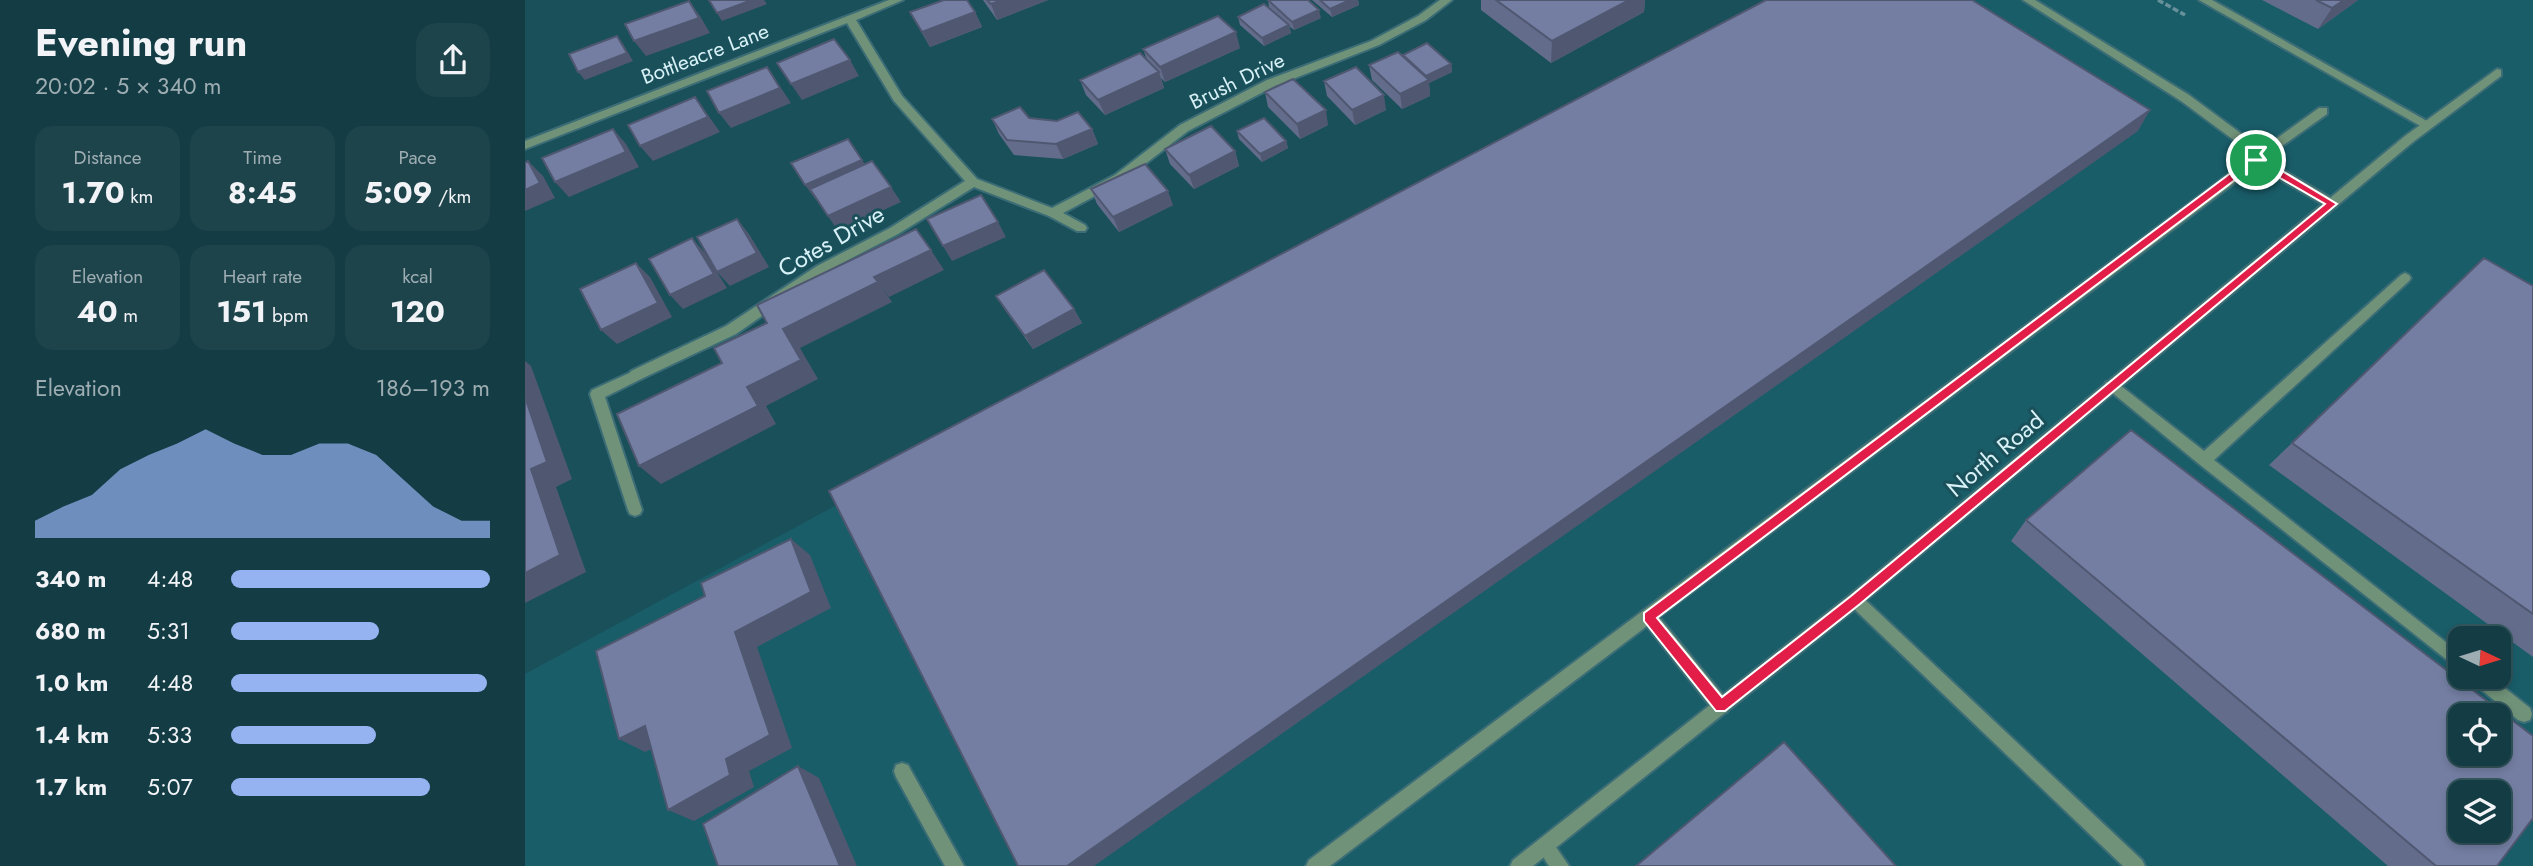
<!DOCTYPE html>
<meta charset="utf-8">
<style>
:root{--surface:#143c44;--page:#1d434b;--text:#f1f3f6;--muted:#9dadb2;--line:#33565d;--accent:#95b2f1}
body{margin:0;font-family:Jost,sans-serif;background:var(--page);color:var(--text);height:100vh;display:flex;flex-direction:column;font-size:26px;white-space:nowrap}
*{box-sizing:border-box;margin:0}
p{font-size:23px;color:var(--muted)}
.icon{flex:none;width:38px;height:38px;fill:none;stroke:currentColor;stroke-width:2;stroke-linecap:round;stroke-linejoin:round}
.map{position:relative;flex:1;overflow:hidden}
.details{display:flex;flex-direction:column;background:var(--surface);width:525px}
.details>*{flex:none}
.needle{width:46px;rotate:94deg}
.tools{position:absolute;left:1923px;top:626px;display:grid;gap:14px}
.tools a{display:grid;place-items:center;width:63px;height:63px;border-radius:14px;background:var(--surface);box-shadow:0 4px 10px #0003,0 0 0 2px var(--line);font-size:35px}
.pin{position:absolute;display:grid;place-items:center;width:60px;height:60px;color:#fff;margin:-30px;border:4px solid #fff;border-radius:50%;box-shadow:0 2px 7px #0007}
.round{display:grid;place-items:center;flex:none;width:74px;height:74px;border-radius:21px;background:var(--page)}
.headline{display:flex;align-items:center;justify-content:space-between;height:119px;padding:0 35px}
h1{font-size:38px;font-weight:700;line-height:52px}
.stats{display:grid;grid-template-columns:repeat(3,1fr);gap:10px;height:119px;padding:7px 35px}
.stats div{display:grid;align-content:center;border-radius:18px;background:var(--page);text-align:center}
.stats b{font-size:30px;font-weight:700}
.stats small{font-size:19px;font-weight:400}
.stats p{font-size:19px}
.chart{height:196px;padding:14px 35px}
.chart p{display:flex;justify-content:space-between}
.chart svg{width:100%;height:126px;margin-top:7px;fill:var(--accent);opacity:.7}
ul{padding:0 35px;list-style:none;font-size:23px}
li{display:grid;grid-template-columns:112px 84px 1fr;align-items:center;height:52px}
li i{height:18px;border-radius:9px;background:var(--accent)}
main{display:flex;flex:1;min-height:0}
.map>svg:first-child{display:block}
.built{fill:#195d69;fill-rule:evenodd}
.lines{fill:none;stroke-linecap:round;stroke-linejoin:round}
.lane-casing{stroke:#3c6d76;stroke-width:4}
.street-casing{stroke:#3c6d76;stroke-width:4}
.path{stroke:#67919a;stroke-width:3.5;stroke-dasharray:6 2.5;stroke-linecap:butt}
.lane{fill:#709278;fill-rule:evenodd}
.street{fill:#709278;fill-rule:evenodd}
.wall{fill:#636c8b}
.shaded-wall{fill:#505871}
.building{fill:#737ea2;stroke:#505871;stroke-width:2;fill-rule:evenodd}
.route{fill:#e11d48;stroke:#fff;stroke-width:2;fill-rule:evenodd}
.labels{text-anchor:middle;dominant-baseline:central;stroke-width:6;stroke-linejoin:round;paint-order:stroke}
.far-street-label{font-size:21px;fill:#d7f1f7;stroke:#1a505a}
.street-label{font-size:24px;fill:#d7f1f7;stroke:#1a505a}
</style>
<main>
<section class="details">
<div class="headline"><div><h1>Evening run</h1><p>20:02 · 5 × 340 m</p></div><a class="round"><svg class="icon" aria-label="share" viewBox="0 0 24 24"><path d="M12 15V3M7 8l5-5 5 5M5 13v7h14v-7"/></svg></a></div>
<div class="stats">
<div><p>Distance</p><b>1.70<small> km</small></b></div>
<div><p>Time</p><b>8:45</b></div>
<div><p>Pace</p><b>5:09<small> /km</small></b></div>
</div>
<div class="stats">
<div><p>Elevation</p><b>40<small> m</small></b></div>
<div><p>Heart rate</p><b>151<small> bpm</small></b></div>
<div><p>kcal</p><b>120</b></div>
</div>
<div class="chart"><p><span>Elevation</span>186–193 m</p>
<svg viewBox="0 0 160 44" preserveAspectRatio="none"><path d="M0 44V38L10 33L20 29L30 20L40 15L50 11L60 6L70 11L80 15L90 15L100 11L110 11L120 15L130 24L140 33L150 38L160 38V44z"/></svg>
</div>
<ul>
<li><b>340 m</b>4:48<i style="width:100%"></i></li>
<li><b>680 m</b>5:31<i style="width:57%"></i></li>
<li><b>1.0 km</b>4:48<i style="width:99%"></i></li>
<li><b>1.4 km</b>5:33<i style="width:56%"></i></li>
<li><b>1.7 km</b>5:07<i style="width:77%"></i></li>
</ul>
</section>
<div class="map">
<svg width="2008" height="866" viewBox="0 0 2008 866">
<rect width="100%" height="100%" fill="#1a505a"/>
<path class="built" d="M1243,0H2008V866H0V674ZM1936,639H1974V677H1936ZM1936,716H1974V754H1936ZM1936,793H1974V831H1936Z"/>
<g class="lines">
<g class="lane-casing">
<path id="lane" d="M1498,0H1510L1664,95L1737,149L1794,108H1802V114L1739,159L1811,201L1813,204L1811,207H1803L1732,166L1134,617L1202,700L1204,706L1202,712L1196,714L1190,712L1122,626L805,866H781L784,860L1729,155L1656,101Z
M1674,0H1687L1909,125L1903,129L1899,128Z
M1880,273L1884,275L1886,278L1884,281L1689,460L1936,654V671L1674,464L1579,386L1581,382H1591L1679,451L1876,275Z
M111,370L116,371L118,375L116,379L80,397L117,510L115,514L110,516L105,514L103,510L65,394L67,390Z
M1330,593L1335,595L1617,860L1620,866H1598L1325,605L1322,600L1325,595Z
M1945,677H1966L2005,708L2007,714L2005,720L1999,722L1993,720L1947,682Z
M377,763L383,765L439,866H420L371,777L369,771L371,765Z
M1020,837L1026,840L1044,866H1024L1011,846L1014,840Z"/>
</g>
<g class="street-casing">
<path id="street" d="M364,0H378L331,20L377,96L452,179L527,208L590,175L655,125L742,80L846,41L893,16L915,0H927L901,20L854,45L750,86L663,131L598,181L538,213L560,225L562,228L560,231H552L524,216L449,187L373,234L300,272L211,334L116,379H106L104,375L106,371L201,326L292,266L365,228L440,181L369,101L322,23L0,149V141Z
M1972,69L1976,70V76L1888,142L1335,605L1008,866H985L988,860L1325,595L1880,136Z"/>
</g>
<path class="path" d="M1633,0L1660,15"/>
<use href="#lane" class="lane"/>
<use href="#street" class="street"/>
</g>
<path class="wall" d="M458,0H523L472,20Z
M743,0L796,18L769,30L764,26L766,33L739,46L715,25L713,17L744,7Z
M787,0H833L834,5L807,17Z
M956,0H1120L1119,12L1026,63L956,10Z
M1737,0H1833L1793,29Z
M385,12H450L457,27L405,47Z
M715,48L640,82L636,78L639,88L580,115L561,95L555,80L622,60L618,49Z
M878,55L926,64L927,72L904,83L905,96L877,109L847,80L844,65L878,57Z
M799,81L861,110L830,125L802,96Z
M740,92L803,125L775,139L743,107Z
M504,118L567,129L573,144L538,159L489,155L474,134L467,119Z
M712,131L761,141L763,148L737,162L714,139Z
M640,149L710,151L714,166L669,189L645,164Z
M566,189L648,205L594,232L572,204Z
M1959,258L2008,286V657L1744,465Z
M471,296L549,309L557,323L508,349L480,310Z
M1501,520L1972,866H1863L1486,541Z"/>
<path class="shaded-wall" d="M227,0H239L242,4L197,21L192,13Z
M477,0H523L472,20L466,4Z
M825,0H833L834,5L807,17L805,9Z
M1104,0H1120L1119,12L1026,63L1027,41Z
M1819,0H1833L1793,29L1807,8Z
M164,1L175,16L185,33L121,56L109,41Z
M794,10L796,18L769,30L767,22Z
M450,12L457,27L405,47L397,32Z
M764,25L766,33L739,46L737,38Z
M711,32L715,48L640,82L635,67Z
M92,36L98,44L108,61L60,80L53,72Z
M325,60L334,76L277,100L266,84Z
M926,64L927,72L904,83L905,96L877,109L875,94L902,81L901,76Z
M242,67L266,103L206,128L194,113Z
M634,72L639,88L580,115L573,100Z
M859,95L861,110L830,125L827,110Z
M170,97L195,132L128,161L115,146Z
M801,110L803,125L775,139L772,124Z
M1625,110L1613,131L569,866H542Z
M88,129L101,144L114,167L44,197L30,182Z
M567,129L573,144L538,159L531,144Z
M761,141L763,148L737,162L735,154Z
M710,151L714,166L669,189L664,175Z
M337,160L347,175L291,200L280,185Z
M3,161L18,176L30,198L0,211V190Z
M366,187L376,202L313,231L303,216Z
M643,191L648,205L594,232L588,217Z
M212,219L224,234L244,267L205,286L192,272Z
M473,222L481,237L427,261L418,246Z
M167,238L180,253L202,288L158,309L145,295Z
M406,250L419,270L364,297L349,277Z
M111,263L125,277L147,317L92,344L76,330Z
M353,282L367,302L275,348L293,379L241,406L251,424L136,484L114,466L258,329Z
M549,309L557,323L508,349L500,336Z
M0,361L6,366L47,479L31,487L61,572L0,603V573L6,469L0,397Z
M266,539L285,555L306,608L232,647L267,748L224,771L229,787L169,821L143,810L201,759L210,632Z
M120,726L146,739L120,752L94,739Z
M273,766L294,778L332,866H315Z"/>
<path class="building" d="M184,0H227L192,13Z
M419,0H442L450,12L397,32L385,12Z
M462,0H477L466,4Z
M743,0H783L794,10L767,22Z
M795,0H825L805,9Z
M971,0H1104L1027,41Z
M1241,0H1447L1625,110L542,866H493L304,491Z
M1791,0H1819L1807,8Z
M164,1L174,18L109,41L100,24Z
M739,4L764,25L737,38L713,17Z
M693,16L711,32L635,67L618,49Z
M92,36L102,53L53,72L44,54Z
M309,39L325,60L266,84L252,63Z
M902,43L926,64L901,76L878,55Z
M873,52L904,80L875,94L844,65Z
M615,53L634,72L573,100L555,80Z
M242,67L255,88L194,113L182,91Z
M831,67L859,95L827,110L799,81Z
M768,79L801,110L772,124L740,92Z
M170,97L183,117L115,146L103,125Z
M495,107L504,118L532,121L553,112L567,129L531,144L482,140L467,119Z
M739,118L761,141L735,154L712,131Z
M686,126L710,151L664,175L640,149Z
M88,129L101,152L30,182L17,158Z
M323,139L337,160L280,185L266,163Z
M3,161L15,183L0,190V163Z
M347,161L366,187L303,216L285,189Z
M620,164L643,191L588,217L566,189Z
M456,195L473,222L418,246L402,219Z
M212,219L232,253L192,272L172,237Z
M391,229L406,250L349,277L353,282L258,329L276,360L222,387L233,406L114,466L92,414L197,363L189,348L242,323L232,305Z
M167,238L189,274L145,295L124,259Z
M1959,258L2008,286V614L1767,443Z
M111,263L133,303L76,330L55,289Z
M519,270L549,309L500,336L471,296Z
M0,397L22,462L6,469L35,555L0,573Z
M1606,430L2008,736V818L1972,866H1911L1501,520ZM1936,716H1974V754H1936ZM1936,793H1974V831H1936Z
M266,539L286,592L210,632L245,735L201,759L205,775L143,810L120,726L94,739L71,651L180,596L176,583Z
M1259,742L1371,866H1111Z
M273,766L315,866H193L178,824Z"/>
<path class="route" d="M1727,157H1734L1812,204L1335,604L1200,711H1191L1119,621V613ZM1731,164L1800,204L1326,596L1197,697L1132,618Z"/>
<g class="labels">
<g class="far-street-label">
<text transform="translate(180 54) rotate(-21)">Bottleacre Lane</text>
<text transform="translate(712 81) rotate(-26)">Brush Drive</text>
</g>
<g class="street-label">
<text transform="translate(306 241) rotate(-30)">Cotes Drive</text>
<text transform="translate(1470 454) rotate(-40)">North Road</text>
</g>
</g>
</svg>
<div class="tools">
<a><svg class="needle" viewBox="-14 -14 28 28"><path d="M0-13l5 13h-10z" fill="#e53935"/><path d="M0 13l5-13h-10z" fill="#9dadb2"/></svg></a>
<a><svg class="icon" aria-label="locate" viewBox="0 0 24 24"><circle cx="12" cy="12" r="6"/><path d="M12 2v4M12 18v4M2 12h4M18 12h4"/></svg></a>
<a><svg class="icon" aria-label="layers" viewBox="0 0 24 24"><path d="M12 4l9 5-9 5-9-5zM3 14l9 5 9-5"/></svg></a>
</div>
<div class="pin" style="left:1731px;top:160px;background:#1e9e55"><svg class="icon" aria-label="arrive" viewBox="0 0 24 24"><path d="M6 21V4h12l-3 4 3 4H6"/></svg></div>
</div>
</main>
